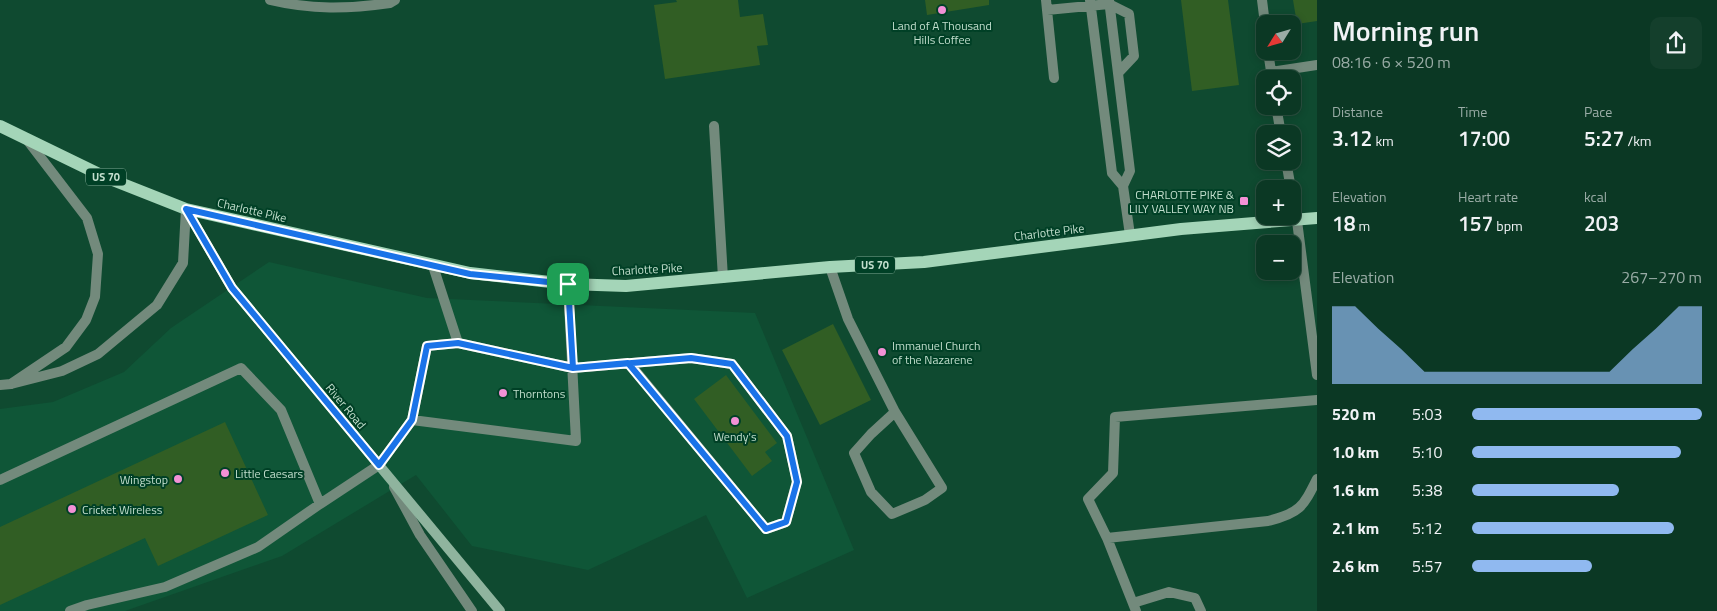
<!DOCTYPE html>
<meta charset="utf-8">
<style>
:root{--surface:#0b3824;--page:#143f2c;--text:#f1f3f6;--muted:#9aaca6;--line:#2b5241;--accent:#90b9f0}
body{margin:0;font-family:"Titillium Web",sans-serif;background:var(--page);color:var(--text);height:100vh;display:flex;flex-direction:column;font-size:19px;white-space:nowrap}
*{box-sizing:border-box;margin:0}
p{font-size:16px;color:var(--muted)}
.icon{flex:none;width:28px;height:28px;fill:none;stroke:currentColor;stroke-width:2;stroke-linecap:round;stroke-linejoin:round}
.map{position:relative;flex:1;overflow:hidden}
.side{display:flex;flex-direction:column;background:var(--surface);width:400px}
.side>*{flex:none}
.needle{width:32px;rotate:233deg}
.buttons{position:absolute;left:1256px;top:15px;display:grid;gap:10px}
.buttons a{display:grid;place-items:center;width:45px;height:45px;border-radius:10px;background:var(--surface);box-shadow:0 2px 8px #0003,0 0 0 1px var(--line);font-size:25px}
.pin{position:absolute;display:grid;place-items:center;width:42px;height:42px;color:#fff;margin:-21px;border-radius:10px;box-shadow:0 2px 8px #0006}
.round{display:grid;place-items:center;flex:none;width:52px;height:52px;border-radius:10px;background:var(--page)}
.summary{display:flex;align-items:center;justify-content:space-between;height:85px;padding:0 15px}
h1{font-size:28px;font-weight:600;line-height:38px}
.metrics{display:grid;grid-template-columns:repeat(3,1fr);gap:8px;height:85px;padding:5px 15px}
.metrics div{display:grid;align-content:center}
.metrics b{font-size:21px;font-weight:600}
.metrics small{font-size:14px;font-weight:400}
.metrics p{font-size:14px}
.chart{height:140px;padding:10px 15px}
.chart p{display:flex;justify-content:space-between}
.chart svg{width:100%;height:90px;margin-top:5px;fill:var(--accent);opacity:.7}
ul{padding:0 15px;list-style:none;font-size:16px}
li{display:grid;grid-template-columns:80px 60px 1fr;align-items:center;height:38px}
li i{height:12px;border-radius:6px;background:var(--accent)}
main{display:flex;flex:1;min-height:0}
.map>svg:first-child{display:block}
.built{fill:#0f5637}
.building{fill:#315e24}
.lines{fill:none;stroke-linecap:round;stroke-linejoin:round}
.service{stroke:#738a7c;stroke-width:10}
.secondary{stroke:#8fb49e;stroke-width:10}
.primary{stroke:#a4d5b8;stroke-width:12}
.route-casing{stroke:#fff;stroke-width:10}
.route{stroke:#1a73e8;stroke-width:6}
.poi-dot{fill:#f391d6;stroke:#004026;stroke-width:2}
.labels{text-anchor:middle;dominant-baseline:central;stroke-width:4;stroke-linejoin:round;paint-order:stroke}
.shield{fill:#004026;stroke:#88af9b;stroke-width:1}
.shield-label{font-size:11px;font-weight:bold;fill:#c2decd}
.poi-label{font-size:12px;fill:#c2decd;stroke:#004026;text-anchor:start}
.street-label{font-size:12px;fill:#c2decd;stroke:#004026}
</style>
<main>
<div class="map">
<svg width="1317" height="611" viewBox="0 0 1317 611">
<rect width="100%" height="100%" fill="#0f4a30"/>
<path class="built" d="M269,262L427,298L755,313L854,550L747,598L706,515L588,570L472,546L416,475L282,556L125,611H0V409L53,402L124,372L171,328Z"/>
<path class="building" d="M676,0H738L740,17L763,14L768,45L757,46L760,65L665,79L654,5L677,2Z
M925,0H989V5L927,15Z
M1181,0H1228L1239,85L1192,91Z
M1293,0H1317V21L1297,24Z
M833,324L871,400L820,425L782,350Z
M726,375L777,443L765,452L772,461L752,476L694,399Z
M225,422L268,515L158,566L145,538L0,605V527Z"/>
<g class="lines">
<path class="service" d="M270,0C312,10 348,9 390,3L395,0
M1046,0L1047,10L1109,4L1129,14L1134,56L1118,73
M1090,0L1112,173L1123,186
M1109,0L1130,171L1123,186L1130,235
M1262,0L1265,24
M1047,10L1054,78
M1268,51L1272,78
M1271,72L1317,65
M1276,106L1281,134
M714,126L723,278
M1286,161L1291,189
M1292,197L1297,221L1317,375
M433,266L458,343
M830,267L848,319L895,412L942,488L925,500L892,514L871,492L854,453L871,434L895,412
M11,384L66,347L86,320L95,297L98,254L87,218L28,141
M0,385L11,384L62,371L98,354L157,305L183,263L186,209
M412,420L576,441L568,284
M0,480L241,368L281,410L320,504
M394,487L420,535L472,611
M1107,538L1268,521C1300,513 1303,507 1317,479
M1133,603L1169,592L1195,598L1201,611
M70,611L87,605L165,587L258,547L320,504L379,465L412,420L427,346L458,343L573,368L691,358L732,364L787,436L797,481L786,522L766,529L629,363
M1136,611L1107,538L1088,499L1113,473L1115,417L1317,400"/>
<path class="secondary" d="M186,209L232,288L500,611"/>
<path class="primary" d="M0,126L105,177L186,209L470,273L568,284L626,286L830,267L924,262L1181,229L1317,218"/>
</g>
<g class="lines">
<g class="route-casing">
<path id="route" d="M568,284L470,274L186,209L232,288L379,465L412,420L427,346L458,343L573,368L628,363L766,529L786,522L797,482L787,436L732,364L691,358L573,368L568,284"/>
</g>
<use href="#route" class="route"/>
</g>
<g class="poi-dot">
<circle cx="942" cy="10" r="5"/>
<rect x="1239" y="196" width="10" height="10" rx="2.5"/>
<circle cx="882" cy="352" r="5"/>
<circle cx="503" cy="393" r="5"/>
<circle cx="735" cy="421" r="5"/>
<circle cx="225" cy="473" r="5"/>
<circle cx="178" cy="479" r="5"/>
<circle cx="72" cy="509" r="5"/>
</g>
<g class="labels">
<g class="shield">
<rect x="86" y="168.5" width="40" height="17" rx="4"/>
<rect x="855" y="256.5" width="40" height="17" rx="4"/>
</g>
<g class="shield-label">
<text x="106" y="177">US 70</text>
<text x="875" y="265">US 70</text>
</g>
<g class="poi-label">
<text x="942" y="25" text-anchor="middle">Land of A Thousand<tspan x="942" dy="14">Hills Coffee</tspan></text>
<text x="1234" y="194" text-anchor="end">CHARLOTTE PIKE &amp;<tspan x="1234" dy="14">LILY VALLEY WAY NB</tspan></text>
<text x="892" y="345">Immanuel Church<tspan x="892" dy="14">of the Nazarene</tspan></text>
<text x="513" y="393">Thorntons</text>
<text x="735" y="436" text-anchor="middle">Wendy's</text>
<text x="235" y="473">Little Caesars</text>
<text x="168" y="479" text-anchor="end">Wingstop</text>
<text x="82" y="509">Cricket Wireless</text>
</g>
<g class="street-label">
<text transform="translate(252 210) rotate(13)">Charlotte Pike</text>
<text transform="translate(1049 232) rotate(-7)">Charlotte Pike</text>
<text transform="translate(647 269) rotate(-3)">Charlotte Pike</text>
<text transform="translate(346 406) rotate(50)">River Road</text>
</g>
</g>
</svg>
<div class="buttons">
<a><svg class="needle" viewBox="-14 -14 28 28"><path d="M0-13l5 13h-10z" fill="#e53935"/><path d="M0 13l5-13h-10z" fill="#9aaca6"/></svg></a>
<a><svg class="icon" aria-label="locate" viewBox="0 0 24 24"><circle cx="12" cy="12" r="6"/><path d="M12 2v4M12 18v4M2 12h4M18 12h4"/></svg></a>
<a><svg class="icon" aria-label="layers" viewBox="0 0 24 24"><path d="M12 4l9 5-9 5-9-5zM3 14l9 5 9-5"/></svg></a>
<a>+</a>
<a>−</a>
</div>
<div class="pin" style="left:568px;top:284px;background:#1e9e55"><svg class="icon" aria-label="arrive" viewBox="0 0 24 24"><path d="M6 21V4h12l-3 4 3 4H6"/></svg></div>
</div>
<section class="side">
<div class="summary"><div><h1>Morning run</h1><p>08:16 · 6 × 520 m</p></div><a class="round"><svg class="icon" aria-label="share" viewBox="0 0 24 24"><path d="M12 15V3M7 8l5-5 5 5M5 13v7h14v-7"/></svg></a></div>
<div class="metrics">
<div><p>Distance</p><b>3.12<small> km</small></b></div>
<div><p>Time</p><b>17:00</b></div>
<div><p>Pace</p><b>5:27<small> /km</small></b></div>
</div>
<div class="metrics">
<div><p>Elevation</p><b>18<small> m</small></b></div>
<div><p>Heart rate</p><b>157<small> bpm</small></b></div>
<div><p>kcal</p><b>203</b></div>
</div>
<div class="chart"><p><span>Elevation</span>267–270 m</p>
<svg viewBox="0 0 160 44" preserveAspectRatio="none"><path d="M0 44V6L10 6L20 17L30 27L40 38L50 38L60 38L70 38L80 38L90 38L100 38L110 38L120 38L130 27L140 17L150 6L160 6V44z"/></svg>
</div>
<ul>
<li><b>520 m</b>5:03<i style="width:100%"></i></li>
<li><b>1.0 km</b>5:10<i style="width:91%"></i></li>
<li><b>1.6 km</b>5:38<i style="width:64%"></i></li>
<li><b>2.1 km</b>5:12<i style="width:88%"></i></li>
<li><b>2.6 km</b>5:57<i style="width:52%"></i></li>
</ul>
</section>
</main>
